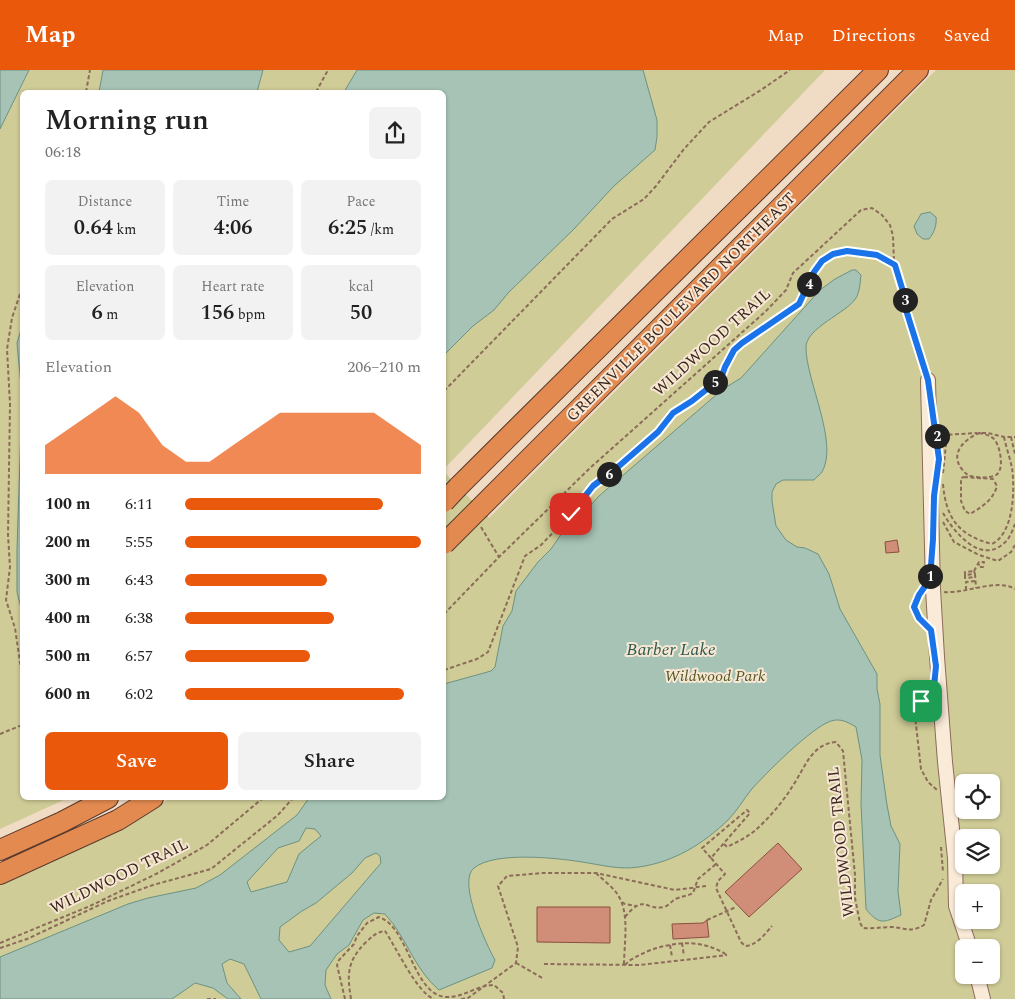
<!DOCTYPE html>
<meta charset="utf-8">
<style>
:root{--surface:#fff;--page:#f2f2f2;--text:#222;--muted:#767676;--accent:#ea580c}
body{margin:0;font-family:Spectral,serif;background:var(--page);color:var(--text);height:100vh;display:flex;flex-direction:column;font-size:19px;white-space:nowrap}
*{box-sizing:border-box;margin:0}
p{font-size:16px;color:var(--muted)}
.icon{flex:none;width:28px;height:28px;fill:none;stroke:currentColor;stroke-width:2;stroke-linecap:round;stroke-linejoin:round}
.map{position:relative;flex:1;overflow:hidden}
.sheet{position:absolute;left:20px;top:20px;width:426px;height:710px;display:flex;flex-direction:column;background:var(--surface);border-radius:8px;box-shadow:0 1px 4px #0004}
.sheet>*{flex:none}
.fabs{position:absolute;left:955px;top:704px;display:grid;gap:10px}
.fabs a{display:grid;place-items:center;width:45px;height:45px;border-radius:8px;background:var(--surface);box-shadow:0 1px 4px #0004;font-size:25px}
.pin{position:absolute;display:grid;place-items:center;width:42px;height:42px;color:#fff;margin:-21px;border-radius:10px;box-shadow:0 2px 8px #0006}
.km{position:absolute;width:25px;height:25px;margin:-12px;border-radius:50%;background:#222;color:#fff;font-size:14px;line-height:25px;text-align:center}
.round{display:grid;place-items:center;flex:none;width:52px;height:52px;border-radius:8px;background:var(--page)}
.overview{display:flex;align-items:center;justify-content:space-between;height:85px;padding:0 25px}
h1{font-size:28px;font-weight:600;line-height:38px}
.metrics{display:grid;grid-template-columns:repeat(3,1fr);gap:8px;height:85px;padding:5px 25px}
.metrics div{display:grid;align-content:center;border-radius:8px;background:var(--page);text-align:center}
.metrics b{font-size:21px;font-weight:600}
.metrics small{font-size:14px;font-weight:400}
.metrics p{font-size:14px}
.chart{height:140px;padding:10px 25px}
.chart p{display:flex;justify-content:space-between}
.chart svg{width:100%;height:90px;margin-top:5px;fill:var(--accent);opacity:.7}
.primary-button{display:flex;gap:10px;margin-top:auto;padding:10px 25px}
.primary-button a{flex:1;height:58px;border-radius:8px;background:var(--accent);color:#fff;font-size:20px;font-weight:600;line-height:58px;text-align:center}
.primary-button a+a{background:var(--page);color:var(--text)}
ul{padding:0 25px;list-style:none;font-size:16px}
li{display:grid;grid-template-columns:80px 60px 1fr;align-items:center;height:38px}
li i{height:12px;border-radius:6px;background:var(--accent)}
header{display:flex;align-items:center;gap:30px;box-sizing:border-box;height:70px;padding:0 25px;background:var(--accent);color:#fff}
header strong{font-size:24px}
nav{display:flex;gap:28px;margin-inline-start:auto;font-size:18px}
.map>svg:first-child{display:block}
.green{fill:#cfcc97;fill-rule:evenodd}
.water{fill:#a6c3b5;stroke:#6c9282;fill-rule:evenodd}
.building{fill:#d08d78;stroke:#8c4f3e}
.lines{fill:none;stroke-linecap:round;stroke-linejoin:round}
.minor-casing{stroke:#8c6b59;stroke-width:16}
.highway-casing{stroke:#5a3a2d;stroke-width:22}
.path{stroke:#8c6b59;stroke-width:2;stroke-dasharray:4 2.5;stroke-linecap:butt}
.minor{stroke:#faead8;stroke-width:14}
.highway{stroke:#e38a51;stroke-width:20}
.highway-bridge-casing{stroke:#5a3a2d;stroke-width:22;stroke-linecap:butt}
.highway-bridge{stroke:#e38a51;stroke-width:20}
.route-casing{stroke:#fff;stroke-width:10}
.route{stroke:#1a73e8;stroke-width:6}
.labels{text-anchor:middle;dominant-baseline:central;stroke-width:4;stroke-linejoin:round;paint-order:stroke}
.street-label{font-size:16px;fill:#3b271e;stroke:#f7e7d4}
.park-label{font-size:16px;font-style:italic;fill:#545923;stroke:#f7e7d4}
.water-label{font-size:18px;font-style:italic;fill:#2c5c50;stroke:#f7e7d4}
</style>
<header>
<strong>Map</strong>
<nav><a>Map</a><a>Directions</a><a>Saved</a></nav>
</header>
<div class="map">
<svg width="1015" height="929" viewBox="0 0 1015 929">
<rect width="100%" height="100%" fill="#f0dbc4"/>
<path class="green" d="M29,0H825L444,399V22H22V728H68L0,759V59Z
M936,0H1015V929H0V808L158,736L170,728H444V487L450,480L444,473V402L489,448ZM964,712H991V740H964ZM964,768H991V795H964ZM964,822H991V850H964ZM964,878H991V905H964Z"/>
<path class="water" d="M0,0H29L0,59Z
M103,0H263L257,22H99Z
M357,0H643L657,50V67L655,80L614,116L573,160L509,222L494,240L473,256L444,285V22H344Z
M930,142L936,147C937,155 934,163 929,169H923L917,164L914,156L921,144Z
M852,200H856L861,205C860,213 860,221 856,228C847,243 805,258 806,278C806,310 839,373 822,402C820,405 816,407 814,410H783L776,414L772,422V431L776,456L786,470L797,477L805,478L818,484L829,504L840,539L877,604V619L880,634V685L887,735L891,756L900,774L898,821L901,845C883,853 879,855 866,839L861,734L862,690L856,657C848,652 840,648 831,651C812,657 765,704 751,720C743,730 737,741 728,750C703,774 674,792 639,797C619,800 602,795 582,792C557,788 495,781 474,798C457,811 486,874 495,890L492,898L439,920C414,899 407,868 385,844L374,843L363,850L349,875L337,884L326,900L325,915L331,929H261L244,894L230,889L222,894L227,913L241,929H228L213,918L195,913L172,929H0V887L128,834L148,828L196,818L220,805L297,745L309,728H444V614L491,601L495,597L503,556L512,541L516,521L538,492L551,479L562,463L577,450L599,426L723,319L741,308L820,220L835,209ZM306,758L315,759L321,766L299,784L287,812L251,822L247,812L278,778L299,771ZM376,783L380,786L381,793L310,876L289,882L279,870L280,857L302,841L316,833L352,803L365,788Z
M22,256V542L17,522V480L22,326L17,273Z"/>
<path class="building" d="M897,470L899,482L886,483L885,472Z
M778,773L802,799L749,847L725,822Z
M537,837H610V873L537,872Z
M707,850L709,867L673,869L672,854L703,853Z"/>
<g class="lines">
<g class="minor-casing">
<path id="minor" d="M928,310L933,519L937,587L945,692L955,788L956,836L970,878
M977,905L983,929"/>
</g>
<g class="highway-casing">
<path id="highway" d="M458,417L878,0
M480,438L918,0
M0,780L62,752L108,728
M0,804L118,750L153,728"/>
</g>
<path class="path" d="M86,22L90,0
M316,22L328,0
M22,218L12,248L7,279L10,334L8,465L10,497L6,530L15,558L22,606
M444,321L612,149L644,129L656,116L684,79L709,52L761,20L790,0
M979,363C984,364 990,365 994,369C1000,375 1005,400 996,405C989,409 976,407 969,406C947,389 959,372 979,363Z
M982,363H988L1004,367H1015
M942,365L977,363
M1011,367L1015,384
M943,403L946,374L951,364
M964,407L993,409L997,416C993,430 982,437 970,444L965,441L961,431V408Z
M943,414C946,448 958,465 992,474C1014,463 1015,420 1012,398C1010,388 1006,377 1004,367
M943,443C954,462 980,494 1003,474C1010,469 1012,461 1015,454
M943,452L954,472L979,485L998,491L1011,482L1015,475
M481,457L499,487
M974,501L979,492H984L983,497H979V494
M974,501L975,504L965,505V502Z
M975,504L976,518
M965,505V508L975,507
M966,520V512L975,511
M921,522L915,537L923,551
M944,522C965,524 997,508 1015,519
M444,544L499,487L590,398L766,241L786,220L793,203L861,140L872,138L882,145L890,155L893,166L894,192L902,217L907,243L924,299
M444,600L477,589L488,582L525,486L541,475L571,444L593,416L619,396L659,362L673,343L692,331L721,308L725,297L734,280L742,273L799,234L814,202L822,191L833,184L847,181L877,185L893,194
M929,622L921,631L915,646L921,699L928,712L937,720
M0,664L22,655
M724,774L727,777C741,770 752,765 763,753C774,742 784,730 792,717C805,698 811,674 836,672L843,681L855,805V828L860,853L863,858C872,859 882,857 892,857C906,858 910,863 924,855L931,830L943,809
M941,777L943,802
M711,788L702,778L747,740L750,743L711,788L725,804L718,811L716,818L741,872L745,876C756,876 765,864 772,856
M596,803C603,810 613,817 618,825C630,844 624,873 624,895
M622,832L625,834L636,836
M625,847C645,823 645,841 664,837C670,835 672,830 678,828C683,826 688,826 693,823L698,809L716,794
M707,850L736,837
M0,873L90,836L158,803L207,775L263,728
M682,873L684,886
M670,875L672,887
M0,878L27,869L108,831L153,815L211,799L278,745L293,728
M516,893L544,909
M544,894L640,895L727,885
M625,895C631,888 640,885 648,881C675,871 702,869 727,885
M207,929H216
M345,929L337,895L339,890L354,874L357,866L367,853L379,847C409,857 413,925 446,927C463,928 477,915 494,915L503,923L504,929
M351,929C347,904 347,892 365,873C372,867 376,862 385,861C396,877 417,923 434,929
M461,929L468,928L516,893L518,877L498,816L507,806L543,803H596L675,820L706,816"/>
<use href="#minor" class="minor"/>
<use href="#highway" class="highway"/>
<g class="highway-bridge-casing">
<path id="highway-bridge" d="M444,432L458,417
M444,474L480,438"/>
</g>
<use href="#highway-bridge" class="highway-bridge"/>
</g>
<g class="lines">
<g class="route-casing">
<path id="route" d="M571,444L593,416L619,396L658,362L673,343L692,331L721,308L725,297L734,280L742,273L799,234L814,202L822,191L833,184L847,181L877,185L895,195L902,218L907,243L928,310L939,389L934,426L933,469L930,509L919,525L914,537L919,548L931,560L936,596L934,617L921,631"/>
</g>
<use href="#route" class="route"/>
</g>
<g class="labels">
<g class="street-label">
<text transform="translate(681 237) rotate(-45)">GREENVILLE BOULEVARD NORTHEAST</text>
<text transform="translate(712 272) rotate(-42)">WILDWOOD TRAIL</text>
<text transform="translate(841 772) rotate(-96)">WILDWOOD TRAIL</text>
<text transform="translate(119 806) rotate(-26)">WILDWOOD TRAIL</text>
</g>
<g class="park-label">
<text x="715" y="606">Wildwood Park</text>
</g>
<g class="water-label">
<text x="671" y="579">Barber Lake</text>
</g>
</g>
</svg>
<div class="fabs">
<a><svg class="icon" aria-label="locate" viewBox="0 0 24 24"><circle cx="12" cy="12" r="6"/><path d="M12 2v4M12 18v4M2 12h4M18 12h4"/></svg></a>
<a><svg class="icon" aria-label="layers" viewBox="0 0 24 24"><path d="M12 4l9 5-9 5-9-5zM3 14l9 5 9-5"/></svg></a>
<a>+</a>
<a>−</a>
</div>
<div class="pin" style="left:921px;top:631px;background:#1e9e55"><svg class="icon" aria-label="arrive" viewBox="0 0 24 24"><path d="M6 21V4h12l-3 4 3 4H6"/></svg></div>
<div class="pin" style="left:571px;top:444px;background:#d93025"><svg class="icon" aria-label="check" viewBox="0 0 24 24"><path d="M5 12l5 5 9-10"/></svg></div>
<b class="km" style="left:930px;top:506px">1</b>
<b class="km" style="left:937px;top:366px">2</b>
<b class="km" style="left:905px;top:230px">3</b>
<b class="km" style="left:809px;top:214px">4</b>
<b class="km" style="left:715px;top:312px">5</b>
<b class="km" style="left:609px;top:404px">6</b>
<section class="sheet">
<div class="overview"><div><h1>Morning run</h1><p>06:18</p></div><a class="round"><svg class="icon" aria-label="share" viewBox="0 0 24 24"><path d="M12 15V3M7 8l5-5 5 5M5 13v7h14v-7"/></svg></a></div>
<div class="metrics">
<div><p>Distance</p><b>0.64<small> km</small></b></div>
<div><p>Time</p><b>4:06</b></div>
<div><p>Pace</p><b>6:25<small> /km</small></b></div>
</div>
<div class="metrics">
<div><p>Elevation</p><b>6<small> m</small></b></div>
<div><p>Heart rate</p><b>156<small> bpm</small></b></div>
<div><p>kcal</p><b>50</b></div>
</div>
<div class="chart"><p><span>Elevation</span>206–210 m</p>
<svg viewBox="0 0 160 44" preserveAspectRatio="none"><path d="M0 44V30L10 22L20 14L30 6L40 14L50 30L60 38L70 38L80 30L90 22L100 14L110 14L120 14L130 14L140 14L150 22L160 30V44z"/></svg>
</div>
<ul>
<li><b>100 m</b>6:11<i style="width:84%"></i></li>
<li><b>200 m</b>5:55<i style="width:100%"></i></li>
<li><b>300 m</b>6:43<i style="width:60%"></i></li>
<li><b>400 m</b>6:38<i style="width:63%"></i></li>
<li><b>500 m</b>6:57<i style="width:53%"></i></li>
<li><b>600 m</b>6:02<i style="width:93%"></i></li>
</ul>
<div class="primary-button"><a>Save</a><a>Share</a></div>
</section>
</div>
